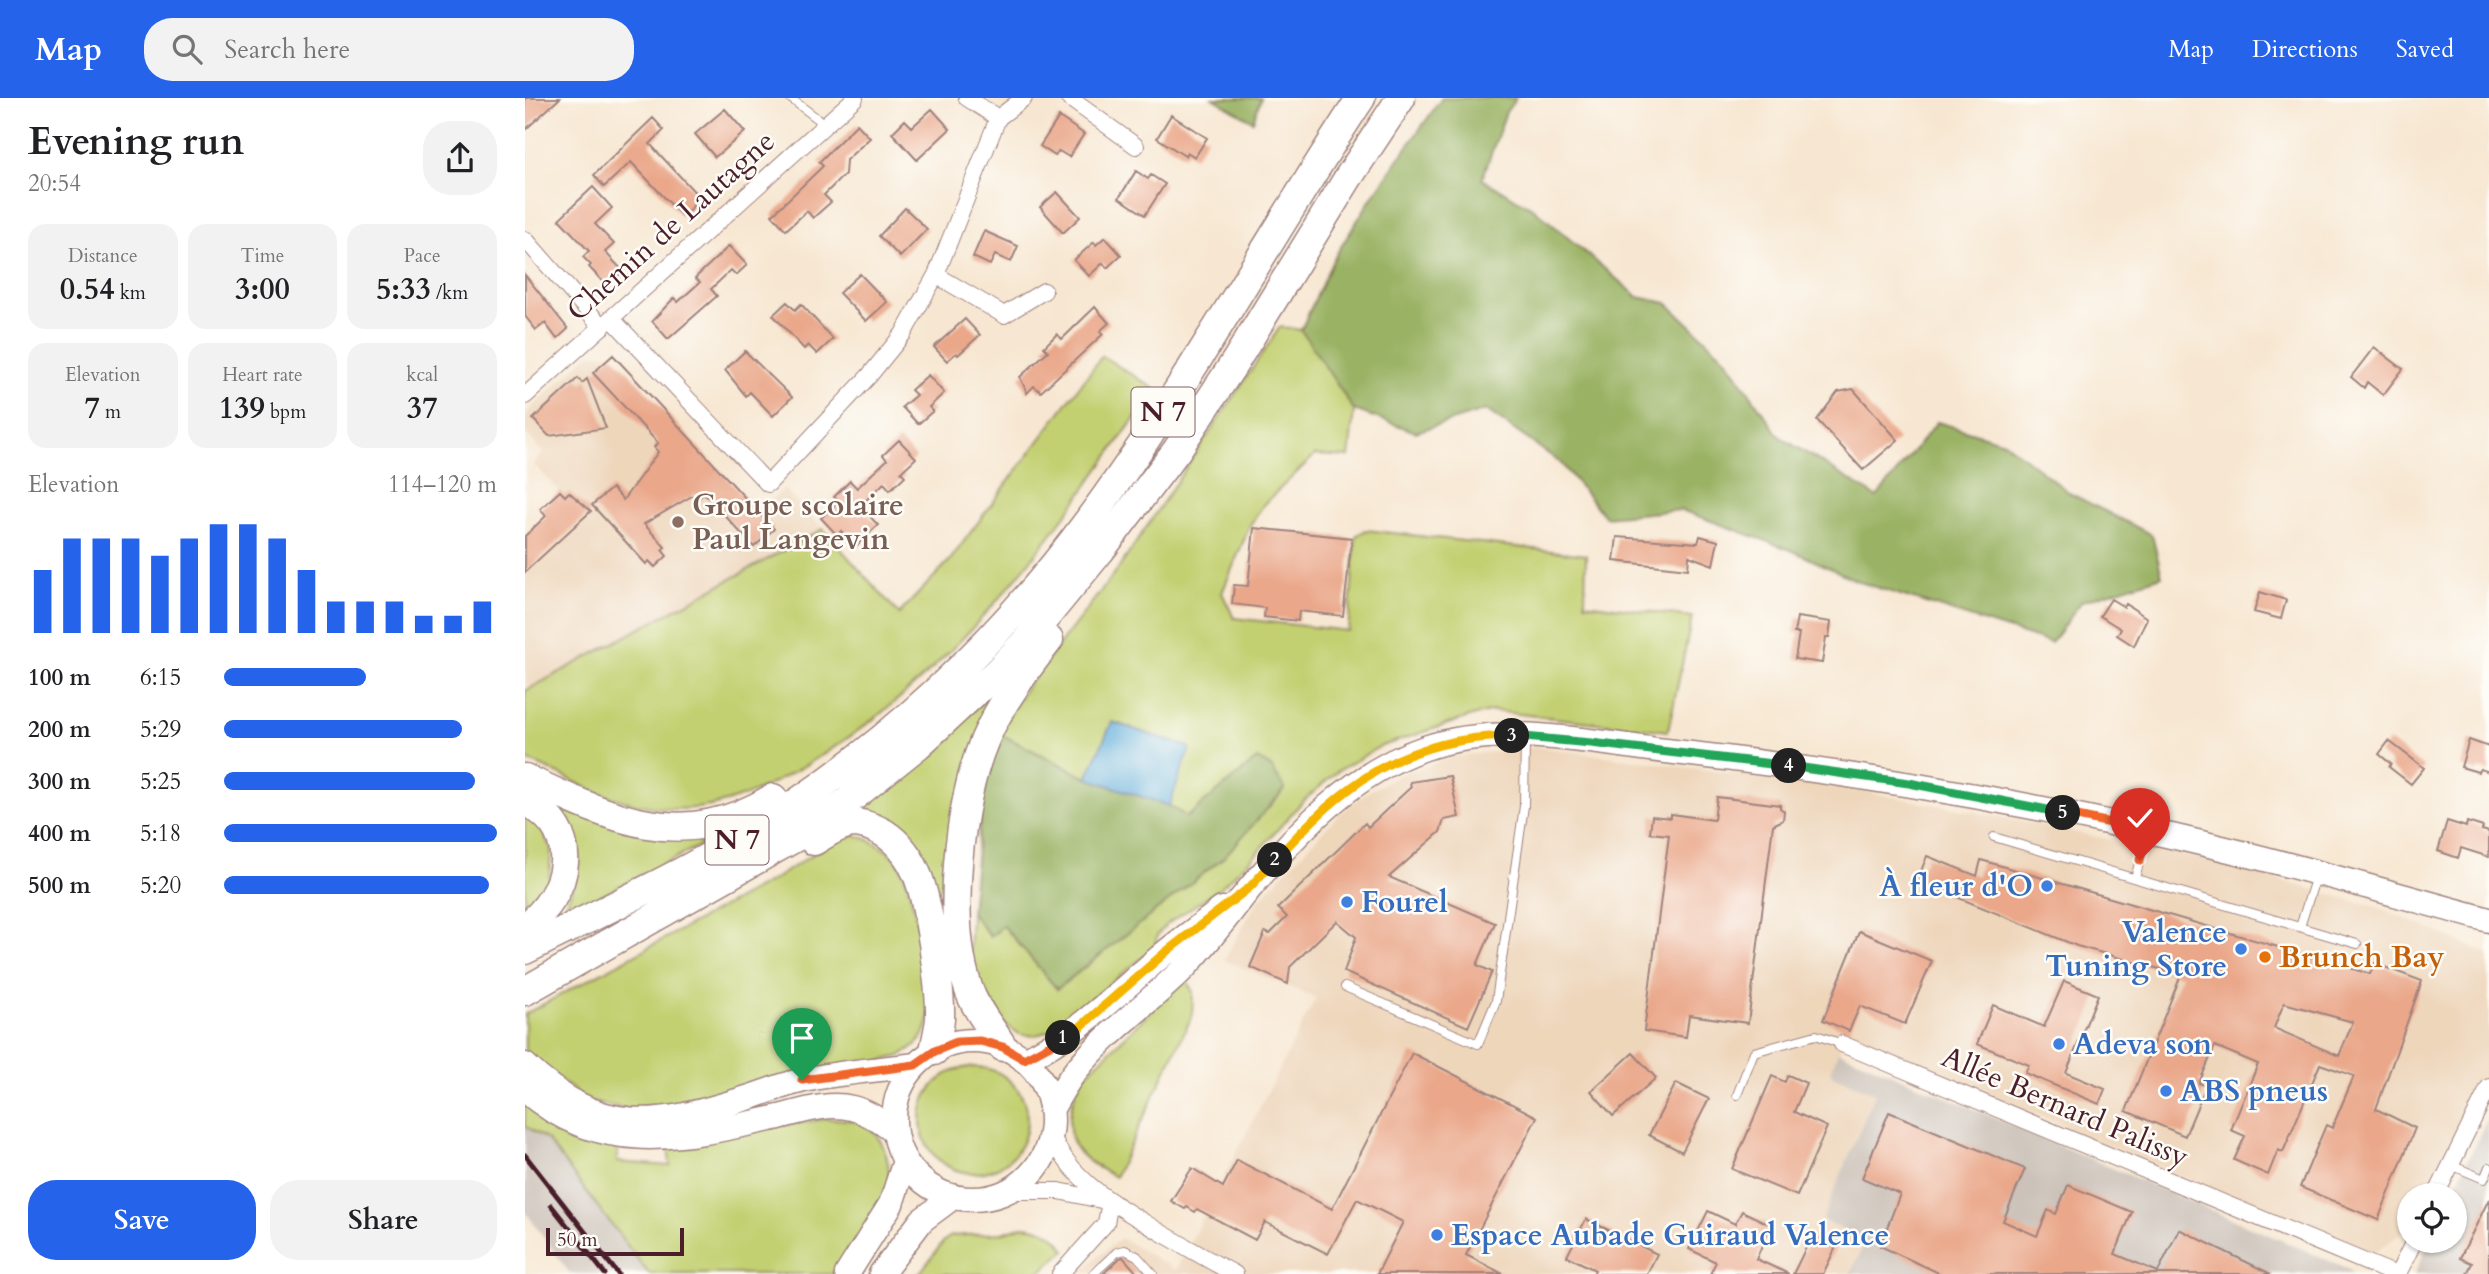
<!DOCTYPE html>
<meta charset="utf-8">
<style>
:root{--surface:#fff;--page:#f2f2f2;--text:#202124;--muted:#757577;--accent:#2563eb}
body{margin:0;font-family:Cardo,serif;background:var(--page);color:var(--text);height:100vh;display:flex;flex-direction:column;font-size:26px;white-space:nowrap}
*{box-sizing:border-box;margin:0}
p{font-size:23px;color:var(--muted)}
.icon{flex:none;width:38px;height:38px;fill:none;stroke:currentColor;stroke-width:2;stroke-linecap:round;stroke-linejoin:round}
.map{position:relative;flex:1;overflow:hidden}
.panel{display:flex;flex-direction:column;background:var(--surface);width:525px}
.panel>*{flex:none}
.controls{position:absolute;left:1872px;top:1085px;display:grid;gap:14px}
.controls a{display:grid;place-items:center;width:70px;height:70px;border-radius:50%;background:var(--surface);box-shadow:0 2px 5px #0004;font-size:35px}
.scale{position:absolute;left:21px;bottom:18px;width:138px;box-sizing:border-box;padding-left:7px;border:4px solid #4a1f2b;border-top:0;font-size:19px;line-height:24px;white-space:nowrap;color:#4a1f2b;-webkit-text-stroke:5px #fdfcf7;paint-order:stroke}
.pin{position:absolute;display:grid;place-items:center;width:60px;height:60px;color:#fff;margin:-72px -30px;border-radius:50% 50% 50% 0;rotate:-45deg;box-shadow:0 0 7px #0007}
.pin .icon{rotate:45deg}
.km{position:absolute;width:35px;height:35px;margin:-18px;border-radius:50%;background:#222;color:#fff;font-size:19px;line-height:35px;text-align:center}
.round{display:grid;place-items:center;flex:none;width:74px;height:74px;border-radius:28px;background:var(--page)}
.overview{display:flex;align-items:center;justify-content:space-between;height:119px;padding:0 28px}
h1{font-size:38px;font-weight:600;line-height:52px}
.figures{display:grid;grid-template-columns:repeat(3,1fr);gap:10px;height:119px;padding:7px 28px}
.figures div{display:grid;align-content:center;border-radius:18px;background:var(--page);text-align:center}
.figures b{font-size:30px;font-weight:600}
.figures small{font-size:19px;font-weight:400}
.figures p{font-size:19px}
.chart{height:196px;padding:14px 28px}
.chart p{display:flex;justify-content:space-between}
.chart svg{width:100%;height:126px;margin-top:7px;stroke:var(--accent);stroke-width:6}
.button{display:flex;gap:14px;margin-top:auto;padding:14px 28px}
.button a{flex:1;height:80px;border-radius:28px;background:var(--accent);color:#fff;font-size:28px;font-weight:600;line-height:80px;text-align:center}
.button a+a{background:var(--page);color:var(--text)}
ul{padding:0 28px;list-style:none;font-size:23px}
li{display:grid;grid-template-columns:112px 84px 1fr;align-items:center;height:52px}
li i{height:18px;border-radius:9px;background:var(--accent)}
header{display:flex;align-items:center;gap:42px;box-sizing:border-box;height:98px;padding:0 35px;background:var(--accent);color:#fff}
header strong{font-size:33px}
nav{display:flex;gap:38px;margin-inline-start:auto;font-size:24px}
.search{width:490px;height:63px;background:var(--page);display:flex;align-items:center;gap:18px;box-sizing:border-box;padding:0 24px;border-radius:28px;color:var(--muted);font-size:26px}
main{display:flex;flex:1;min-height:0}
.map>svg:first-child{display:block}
.built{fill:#eed6bb}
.industrial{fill:#ccc2b9}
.green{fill:#c3d071;stroke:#86784e;stroke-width:2}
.forest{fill:#9ab263;stroke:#726847;stroke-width:2}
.water{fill:#63afdc;stroke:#566784;stroke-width:2}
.building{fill:#eaa78a;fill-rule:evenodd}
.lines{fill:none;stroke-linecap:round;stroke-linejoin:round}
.lane-casing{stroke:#a0837e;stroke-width:10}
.street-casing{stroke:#a0837e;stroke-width:18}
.primary-casing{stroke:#a0837e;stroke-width:27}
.highway-casing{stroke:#a0837e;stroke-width:31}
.lane{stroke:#fff;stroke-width:8}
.street{stroke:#fff;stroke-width:16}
.primary{stroke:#fff;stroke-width:24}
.highway{stroke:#fff;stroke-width:28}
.rail{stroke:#4a1f2b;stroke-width:5}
.split-1-casing{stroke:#fff;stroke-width:14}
.split-2-casing{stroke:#fff;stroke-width:14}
.split-3-casing{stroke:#fff;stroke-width:14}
.split-4-casing{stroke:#fff;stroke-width:14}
.split-5-casing{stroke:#fff;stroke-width:14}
.split-6-casing{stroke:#fff;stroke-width:14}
.split-1{stroke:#f0652b;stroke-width:9}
.split-2{stroke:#f5b400;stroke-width:9}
.split-3{stroke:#f5b400;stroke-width:9}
.split-4{stroke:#22a559;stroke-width:9}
.split-5{stroke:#22a559;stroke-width:9}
.split-6{stroke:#f0652b;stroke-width:9}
.education-dot{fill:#8d6e63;stroke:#fdfcf7;stroke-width:2.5}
.shop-dot{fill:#3f7fe0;stroke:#fdfcf7;stroke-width:2.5}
.food-dot{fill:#e8710a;stroke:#fdfcf7;stroke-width:2.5}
.labels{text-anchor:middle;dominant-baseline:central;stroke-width:5;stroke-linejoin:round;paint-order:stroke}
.shield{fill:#fdfcf7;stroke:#806168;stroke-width:2}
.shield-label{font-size:28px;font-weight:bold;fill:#4a1f2b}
.street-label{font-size:30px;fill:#4a1f2b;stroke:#fdfcf7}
.education-label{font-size:30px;font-weight:bold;fill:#785e54;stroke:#fdfcf7;text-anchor:start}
.shop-label{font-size:30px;font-weight:bold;fill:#366cbe;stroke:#fdfcf7;text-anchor:start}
.food-label{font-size:30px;font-weight:bold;fill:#c56008;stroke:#fdfcf7;text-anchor:start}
</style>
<header>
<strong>Map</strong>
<div class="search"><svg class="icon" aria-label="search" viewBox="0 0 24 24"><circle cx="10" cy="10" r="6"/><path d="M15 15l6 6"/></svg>Search here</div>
<nav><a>Map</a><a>Directions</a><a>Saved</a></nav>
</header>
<main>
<section class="panel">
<div class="overview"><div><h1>Evening run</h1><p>20:54</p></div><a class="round"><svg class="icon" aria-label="share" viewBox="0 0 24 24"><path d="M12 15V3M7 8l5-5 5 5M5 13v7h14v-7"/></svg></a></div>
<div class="figures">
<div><p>Distance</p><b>0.54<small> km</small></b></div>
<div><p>Time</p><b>3:00</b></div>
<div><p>Pace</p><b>5:33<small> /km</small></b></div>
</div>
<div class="figures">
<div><p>Elevation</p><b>7<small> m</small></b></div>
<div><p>Heart rate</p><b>139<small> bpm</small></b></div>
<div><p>kcal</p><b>37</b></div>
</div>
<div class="chart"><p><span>Elevation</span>114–120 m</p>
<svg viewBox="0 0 160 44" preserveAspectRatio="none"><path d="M5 44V22M15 44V11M25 44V11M35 44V11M45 44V17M55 44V11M65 44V6M75 44V6M85 44V11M95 44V22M105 44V33M115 44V33M125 44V33M135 44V38M145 44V38M155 44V33"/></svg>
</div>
<ul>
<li><b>100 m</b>6:15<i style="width:52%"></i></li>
<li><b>200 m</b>5:29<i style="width:87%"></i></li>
<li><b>300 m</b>5:25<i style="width:92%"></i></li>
<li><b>400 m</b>5:18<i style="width:100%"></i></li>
<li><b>500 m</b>5:20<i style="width:97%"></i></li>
</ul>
<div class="button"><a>Save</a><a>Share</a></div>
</section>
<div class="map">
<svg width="1964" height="1176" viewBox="0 0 1964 1176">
<rect width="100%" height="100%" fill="#fdfcf7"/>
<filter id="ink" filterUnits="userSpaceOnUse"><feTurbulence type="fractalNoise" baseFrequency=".0143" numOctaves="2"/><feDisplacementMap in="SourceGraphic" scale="14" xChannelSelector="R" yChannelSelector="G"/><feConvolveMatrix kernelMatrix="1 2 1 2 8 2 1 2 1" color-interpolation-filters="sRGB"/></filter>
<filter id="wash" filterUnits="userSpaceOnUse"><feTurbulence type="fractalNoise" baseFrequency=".00686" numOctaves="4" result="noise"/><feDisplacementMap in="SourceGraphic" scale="28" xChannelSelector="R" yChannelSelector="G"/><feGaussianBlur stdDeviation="1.57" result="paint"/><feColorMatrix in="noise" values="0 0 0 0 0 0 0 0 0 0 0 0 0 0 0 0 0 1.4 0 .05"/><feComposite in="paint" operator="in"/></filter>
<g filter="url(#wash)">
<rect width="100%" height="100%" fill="#f7e7d2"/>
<path class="built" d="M66,255L88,257L233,413L259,391L298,431L4,591L0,587V438L21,418L15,411L35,393L8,366L18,355L0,334V316Z
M1013,649L1341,694L1470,718L1684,762L1854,810L1964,856V973L1900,1097H1885L1883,1130L1852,1153H1833L1321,936L1305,976L1350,994L1298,1121L1341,1142L1325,1176H552L596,1140L651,1172L791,900L699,862L732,804L812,718L843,694L875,677L931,658Z"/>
<path class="industrial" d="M1313,953L1821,1170L1829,1176H1325L1341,1142L1297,1122L1350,995L1305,976Z
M1964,1018V1176H1889L1905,1143H1930V1097H1926Z
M0,1028L22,1042L124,1176H45L0,1113Z"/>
<path class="green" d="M755,229L776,232L829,312L824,359L790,357L739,406L725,427L697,495L709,520L823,533L831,438L841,432L1061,457L1060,505L1167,519L1143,633L968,613L947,618L854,649L813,673L776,705L729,758L695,790L641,827L633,836L629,850L531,930C521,934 511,939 499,937C476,933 454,891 447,870C442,854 446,831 446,814L465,839L478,827L532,891L699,759L732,662L662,719L644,708L664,649L587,624L562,680L473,635L500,591L596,467Z
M577,258L630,291C532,432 431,580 279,668C241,690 200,711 155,711C125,711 91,703 63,690C42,681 22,668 0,662V593L298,431L374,516L425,462Z
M459,603L468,609L424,787L408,791L337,717L335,710Z
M45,710L123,737L173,741L176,747L44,814L40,808C56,773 62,750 38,717Z
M0,716L18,733L26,752L24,785L0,815Z
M330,737C346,742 364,751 374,766C387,786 406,890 405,915C404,921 402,931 399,936C394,946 384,952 375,958L136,1017L64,1004L0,955V916L248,782L310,742Z
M660,880L668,894L667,918L590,1079C578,1072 563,1065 554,1054C537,1034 546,1001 557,980Z
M396 1022a53 53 0 1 1 106 0a53 53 0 1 1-106 0Z
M0,1002L93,1045L92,1064L145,1068L143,1046L299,1021C310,1021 322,1020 333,1024C360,1033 369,1071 361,1095L310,1176H124L22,1042L0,1028Z
M498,1128C518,1129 530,1136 541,1152L512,1176H394L419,1143L426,1138L477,1135Z"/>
<path class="forest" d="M688,0H736L728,23Z
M917,0H991L981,14L957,81L1009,111L1113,199L1142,205L1202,262L1254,338L1352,399L1412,324L1479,344L1546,396L1627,437L1637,478L1557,503L1526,545L1335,484L1266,452L1156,412L1080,419L1035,364L961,312L891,334L829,312L776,232L809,160L849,96Z
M473,635L562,680L644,708L662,719L732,661L746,669L760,691L699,759L532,891L478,827L466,839L446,814L459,679Z"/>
<path class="water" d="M587,624L665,650L644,708L562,680Z"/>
<g id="blocks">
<path class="building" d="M0,0H35L0,32Z
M200,11L220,34L190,59L170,36Z
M407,11L425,31L392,62L367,35L380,22L387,29Z
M646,17L682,40L670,59L662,54L660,58L632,40Z
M534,19L559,36L544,59L534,53L530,58L515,48Z
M128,20L139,32L125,46L176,101L157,118L106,64L79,89L69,77Z
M332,26L345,40L321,62L320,76L299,97L306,104L288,120L282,113L261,132L247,117L298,68L294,64Z
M611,73L623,81L626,77L640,86L620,117L594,100Z
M68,89L87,110L70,126L89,146L80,154L98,173L82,188L64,169L66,167L58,159L64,153L34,121Z
M532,94L555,119L538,135L515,109Z
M380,110L402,131L375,159L354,138Z
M459,133L493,148L486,164L470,157L465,167L448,159Z
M580,139L596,157L582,170L578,165L564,178L549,162L569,144L571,147Z
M204,148L222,167L211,177L206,172L186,191L192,198L143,241L127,223L149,200L153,204L175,184L170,180Z
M335,176L362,204L341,223L314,195Z
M0,177L43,231L32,241L20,225L11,232L0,218Z
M262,204L270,212L276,206L308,241L292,256L283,247L279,251L248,217Z
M570,209L584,225L575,233L578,236L516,294L509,288L502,295L495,279L523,253L519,249L532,236L537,241Z
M440,221L455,237L433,257L431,255L422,263L409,249Z
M1849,249L1878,271L1858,297L1842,284L1839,290L1826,279Z
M220,253L267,299L248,318L225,294L221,298L200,272Z
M88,257L249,431L229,449L179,395L175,399L172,395L119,426L140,449L137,452L142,458L130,469L124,463L121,466L67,407L87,390L98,402L133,354L129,349L133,345L68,275Z
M403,277L419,295L404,309L408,313L393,326L377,309L391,297L386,292Z
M53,280L57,285L62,281L81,330L24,338L8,321Z
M1328,291L1373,342L1338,372L1292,322L1313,294Z
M374,342L391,360L376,374L380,378L365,392L359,385L335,408L353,427L331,448L316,433L312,437L296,420L314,403L309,399L325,383L332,390L362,362L358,357Z
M35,393L40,398L44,394L66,413L0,474V438L21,418L15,411Z
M729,430L827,440L818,518L774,513L773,523L739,519L740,510L707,506L709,487L723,488Z
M1175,438L1193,443L1188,467L1164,458L1163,471L1089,463L1092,439L1173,445Z
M1735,494L1761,502L1756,521L1729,514Z
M1586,501L1599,509L1601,506L1622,520L1609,548L1592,537L1596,531L1575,518Z
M1272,519L1306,524L1304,539H1301L1297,565L1270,561L1274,535H1269Z
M1944,642L1964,649V674L1955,671L1953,674L1936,669Z
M1864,643L1899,670L1886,686L1864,669L1866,666L1854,656Z
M925,678L934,719L919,722L915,734L864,779L970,825L952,867L967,874L943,929L819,874L831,839L812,823L765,869L763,886L725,869L740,834L745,836L762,819L753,810L840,725L843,729L886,689L885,684Z
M1192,699L1255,707V710L1259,713L1258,722L1248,727L1223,925L1164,917L1161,939L1119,933L1144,737L1125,735L1127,718L1146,720V716L1189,722Z
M1922,723L1941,729L1942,724L1958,729L1957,732L1964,734V759L1936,750L1933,760L1913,753Z
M1402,758L1452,778L1456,762L1845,876L1849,865L1897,883L1851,1011L1890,1030L1853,1122L1775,1089L1801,1027L1807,1030L1829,978L1795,966L1758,1054L1753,1052L1743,1077L1709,1062L1720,1038L1706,1032L1733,966L1690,948L1674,985L1681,988L1660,1038L1601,1013L1656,877L1552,848L1392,783ZM1759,905L1828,924L1814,958L1749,930Z
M1334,833L1407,863L1380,926L1335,908L1324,933L1298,922Z
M1539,883L1573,897L1541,975L1580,991L1574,1006L1500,975L1504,967L1452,946L1468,907L1519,929Z
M887,955L1012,1019L941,1157L978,1176H852L878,1124L832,1101L803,1156L740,1124L730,1142L672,1111L670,1114L662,1109L660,1111L646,1103L667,1070L698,1089L712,1062L807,1111Z
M1108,955L1131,980L1088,1018L1066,993Z
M1263,977L1281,985L1269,1014L1302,1029L1272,1098L1207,1071L1247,978L1260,984Z
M1151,985L1184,1001L1157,1054L1124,1037Z
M1364,1014L1500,1071L1478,1123L1512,1138L1523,1112L1531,1116L1543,1087L1607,1114L1590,1156L1633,1174L1654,1131L1746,1176H1416L1355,1148L1375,1096L1337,1080Z
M1964,1101V1176H1942L1947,1165L1935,1160Z
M1183,1113L1210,1126L1217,1113L1246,1127L1231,1161L1264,1176H1185L1191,1164L1164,1151Z
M1061,1121L1132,1156L1122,1176H1068L1070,1172L1042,1158Z
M1287,1137L1311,1149L1298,1176H1268Z
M598,1159L613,1176H578L595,1160Z"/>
</g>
</g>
<g filter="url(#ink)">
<use href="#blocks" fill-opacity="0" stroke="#a0837e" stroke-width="2"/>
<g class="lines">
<g class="lane-casing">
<path id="lane" d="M265,0L301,27
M1469,739L1832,846
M1610,780L1622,736
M1775,829L1791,778
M820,889L953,946L971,903L999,708L1000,641
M1212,997L1229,954L1291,937L1317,946
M1926,1067L1959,1081L1964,1069
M568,1176L592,1154L600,1152L612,1158L628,1176"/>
</g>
<g class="street-casing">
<path id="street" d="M544,0L611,48
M473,20L499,0
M0,141L77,229
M411,177L479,217L519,193
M86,220L243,386L344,278L378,236L411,177L473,20L442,0
M0,298L330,0
M1317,946L1869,1176
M526,1035C545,1084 593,1108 635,1134C660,1148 685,1163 710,1176
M483,1093H534L581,1103
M1911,1097L1964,989
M535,1176L581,1125L585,1104
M1873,1176L1889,1143"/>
</g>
<g class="primary-casing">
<path id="primary" d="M369 1022a79 79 0 1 1 158 0a79 79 0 1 1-158 0Z
M499,962C554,936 595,892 641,854C659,839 679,825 697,811
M0,967C76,1039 129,1029 222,1000C241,994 260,986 279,982C315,974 353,972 390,967
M0,992C78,1061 162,1039 254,1019C278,1013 303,1004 327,1010C344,1014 356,1024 369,1033
M526,1012C534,998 542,983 552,971C583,933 624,905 658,871C683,845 703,817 725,790C773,733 828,674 900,650C974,624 1064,644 1141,653C1302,671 1461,697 1619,732C1735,757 1850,791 1964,822
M322,1176L366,1106L380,1063
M356,1176L397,1122L428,1099"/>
</g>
<g class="highway-casing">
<path id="highway" d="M0,680C87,721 158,755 248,700
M0,704C59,731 45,797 0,829
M289,743C301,736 314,726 328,725C338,725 350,730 359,735C396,759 401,804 408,845C411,870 416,896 415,921C414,931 411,942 409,953
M0,852C89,807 182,766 264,710C364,643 454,560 530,466C646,321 733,155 836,0
M0,893L271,739L323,703L393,647L472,574L501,543L575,453L652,352L710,264L823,80L876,0
M478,949C466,929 450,911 443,889C421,824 433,704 460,641C476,605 500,573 524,542"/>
</g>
<use href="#lane" class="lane"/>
<use href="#street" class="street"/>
<use href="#primary" class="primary"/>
<use href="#highway" class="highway"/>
<path class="rail" d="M0,1057L93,1176
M26,1107L80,1176"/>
</g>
</g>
<g class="lines" filter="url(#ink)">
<g class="split-1-casing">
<path id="split-1" d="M277,982L390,967L410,953L432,944L455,943L478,949L499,961L538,940"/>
</g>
<g class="split-2-casing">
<path id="split-2" d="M538,940L554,930L642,853L725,789L750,762"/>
</g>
<g class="split-3-casing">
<path id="split-3" d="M750,762C820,684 879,639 987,638"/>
</g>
<g class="split-4-casing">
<path id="split-4" d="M987,638L1066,645L1264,668"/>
</g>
<g class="split-5-casing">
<path id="split-5" d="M1264,668L1384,685L1538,715"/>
</g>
<g class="split-6-casing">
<path id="split-6" d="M1538,715L1623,733L1615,762"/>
</g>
<use href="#split-1" class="split-1"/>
<use href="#split-2" class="split-2"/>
<use href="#split-3" class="split-3"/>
<use href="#split-4" class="split-4"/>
<use href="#split-5" class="split-5"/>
<use href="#split-6" class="split-6"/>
</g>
<circle class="education-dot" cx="153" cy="424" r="7"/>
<g class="shop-dot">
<circle cx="1522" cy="788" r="7"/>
<circle cx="822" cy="804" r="7"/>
<circle cx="1716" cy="851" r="7"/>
<circle cx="1534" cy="946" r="7"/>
<circle cx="1641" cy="993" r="7"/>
<circle cx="912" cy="1137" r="7"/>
</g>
<circle class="food-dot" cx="1740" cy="859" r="7"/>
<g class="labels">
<g class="shield">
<rect x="606.5" y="289.5" width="63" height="49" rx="5"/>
<rect x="180.5" y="717.5" width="63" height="49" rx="5"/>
</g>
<g class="shield-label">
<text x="638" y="314">N 7</text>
<text x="212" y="742">N 7</text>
</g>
<g class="street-label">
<text transform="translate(146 128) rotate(-42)">Chemin de Lautagne</text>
<text transform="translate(1540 1009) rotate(23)">Allée Bernard Palissy</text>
</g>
<g class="education-label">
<text x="167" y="407">Groupe scolaire<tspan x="167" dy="34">Paul Langevin</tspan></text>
</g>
<g class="shop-label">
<text x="1508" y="788" text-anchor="end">À fleur d'O</text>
<text x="836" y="804">Fourel</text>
<text x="1702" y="834" text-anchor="end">Valence<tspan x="1702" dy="34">Tuning Store</tspan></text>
<text x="1548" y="946">Adeva son</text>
<text x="1655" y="993">ABS pneus</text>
<text x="926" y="1137">Espace Aubade Guiraud Valence</text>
</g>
<g class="food-label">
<text x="1754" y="859">Brunch Bay</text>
</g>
</g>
</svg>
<div class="controls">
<a><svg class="icon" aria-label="locate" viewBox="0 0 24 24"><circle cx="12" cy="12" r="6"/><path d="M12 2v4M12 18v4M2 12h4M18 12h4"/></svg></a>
</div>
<div class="scale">50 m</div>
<div class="pin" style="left:277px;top:982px;background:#1e9e55"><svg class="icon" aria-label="arrive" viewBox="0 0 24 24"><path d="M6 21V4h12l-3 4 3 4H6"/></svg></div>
<div class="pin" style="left:1615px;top:762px;background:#d93025"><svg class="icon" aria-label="check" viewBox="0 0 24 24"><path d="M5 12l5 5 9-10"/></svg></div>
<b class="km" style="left:538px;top:940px">1</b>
<b class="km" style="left:750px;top:762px">2</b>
<b class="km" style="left:987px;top:638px">3</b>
<b class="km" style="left:1264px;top:668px">4</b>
<b class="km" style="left:1538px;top:715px">5</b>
</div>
</main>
